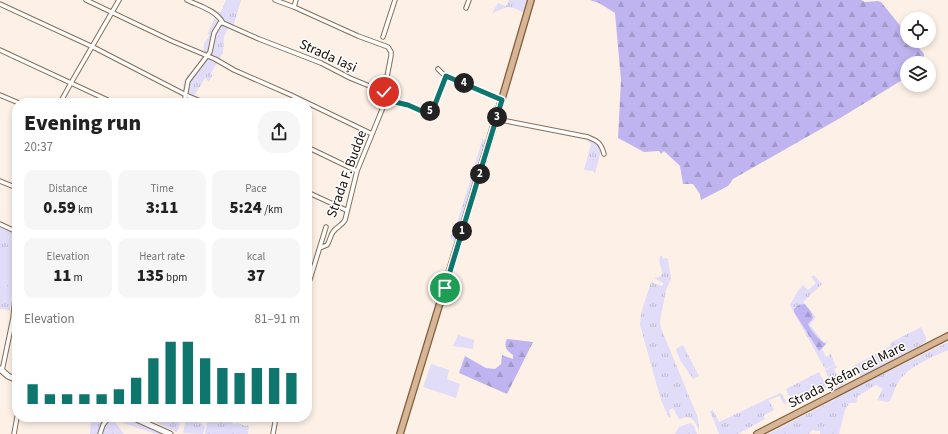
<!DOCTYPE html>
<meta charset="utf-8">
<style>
:root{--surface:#fff;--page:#f6f6f6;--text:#222;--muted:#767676;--accent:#0f766e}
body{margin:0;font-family:"Source Sans 3",sans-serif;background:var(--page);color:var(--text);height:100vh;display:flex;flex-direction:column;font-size:15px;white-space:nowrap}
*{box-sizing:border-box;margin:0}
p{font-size:13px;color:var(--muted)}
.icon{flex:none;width:22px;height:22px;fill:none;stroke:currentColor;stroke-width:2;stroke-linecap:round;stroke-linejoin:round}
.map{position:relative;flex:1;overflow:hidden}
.panel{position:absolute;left:12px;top:98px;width:300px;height:324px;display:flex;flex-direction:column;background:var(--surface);border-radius:16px;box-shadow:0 2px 6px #0003}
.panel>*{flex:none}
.controls{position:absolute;left:900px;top:12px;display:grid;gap:8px}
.controls a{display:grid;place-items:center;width:36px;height:36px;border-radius:50%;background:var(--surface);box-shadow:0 2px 6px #0003;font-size:20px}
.pin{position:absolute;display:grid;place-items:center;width:34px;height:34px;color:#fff;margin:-17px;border:2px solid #fff;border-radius:50%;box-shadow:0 1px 4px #0007}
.km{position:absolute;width:20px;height:20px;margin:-10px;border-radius:50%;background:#222;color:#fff;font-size:11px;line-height:20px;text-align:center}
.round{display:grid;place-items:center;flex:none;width:42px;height:42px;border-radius:16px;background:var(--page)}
.head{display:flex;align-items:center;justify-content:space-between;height:68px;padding:0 12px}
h1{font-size:22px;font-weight:800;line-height:30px}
.metrics{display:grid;grid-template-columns:repeat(3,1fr);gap:6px;height:68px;padding:4px 12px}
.metrics div{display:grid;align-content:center;border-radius:10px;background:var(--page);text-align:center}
.metrics b{font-size:17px;font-weight:800}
.metrics small{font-size:11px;font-weight:400}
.metrics p{font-size:11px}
.chart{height:112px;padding:8px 12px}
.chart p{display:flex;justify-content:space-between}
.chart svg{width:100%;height:72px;margin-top:4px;stroke:var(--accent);stroke-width:6}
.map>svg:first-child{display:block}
.grass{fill:url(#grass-tufts)}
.forest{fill:url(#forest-firs)}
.park{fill:#e1dcf8}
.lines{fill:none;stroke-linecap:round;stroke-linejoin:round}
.street-casing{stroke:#876d56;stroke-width:5.5}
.secondary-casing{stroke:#876d56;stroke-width:7}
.primary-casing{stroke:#835b37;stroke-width:8}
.street{stroke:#fff;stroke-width:3.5}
.secondary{stroke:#fff;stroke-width:5}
.primary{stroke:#d7b697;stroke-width:5.5}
.route-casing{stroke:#fff;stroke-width:8}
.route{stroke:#0f766e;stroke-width:5}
.labels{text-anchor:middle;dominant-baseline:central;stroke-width:3;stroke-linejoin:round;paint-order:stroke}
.street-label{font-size:14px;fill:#160c04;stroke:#fff}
</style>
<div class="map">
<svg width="948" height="434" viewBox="0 0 948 434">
<defs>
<pattern id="grass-tufts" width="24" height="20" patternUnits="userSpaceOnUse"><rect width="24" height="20" fill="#e1dcf8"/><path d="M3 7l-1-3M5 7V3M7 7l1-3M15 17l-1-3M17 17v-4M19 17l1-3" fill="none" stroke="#c0bcd3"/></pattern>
<pattern id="forest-firs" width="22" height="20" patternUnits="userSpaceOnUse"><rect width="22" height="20" fill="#bfb4f0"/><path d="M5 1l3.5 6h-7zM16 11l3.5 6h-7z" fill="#a39acc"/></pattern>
</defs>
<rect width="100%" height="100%" fill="#fdf1e7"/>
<path class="grass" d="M226,0H241L234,24L227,30L224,37L223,53L211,73L212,76L209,82L205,78L190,103H181L184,96L183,85L187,76L203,58L204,43L210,35L208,33L218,12H221Z
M509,0H527L523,13L517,9L508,7L492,13L498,3L506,6Z
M481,138L486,141L459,234L456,241H453L451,239V235L454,233L482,141Z
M586,139L598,143L601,150L595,174L593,171L584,170L591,144Z
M0,227L17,235V261L10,310L0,309Z
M660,256H662L663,259L667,258L668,259L671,278L666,291L660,321L661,328L698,418L699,431C697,425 694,419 688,417L679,419L673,408L669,410L671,417L669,418L661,400L640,325L641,313L651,282L662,286L663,285V283L654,278L659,277L662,274C662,266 658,265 660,256Z
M814,275L822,284L803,302L816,317L810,325L824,343L826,341L827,343L822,349L826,357L831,354L835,365L825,369L792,309L790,305L798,291L803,285L808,290L816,283L811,277Z
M921,327L926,337V342L861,377L855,367V365L891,346L890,343Z
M948,342V350C934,356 908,367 899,381C895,387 893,395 890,401L887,402L877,400L883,389L876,385L858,396L856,403H849L845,410L839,434H820V431L812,430L809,434H768L834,400L835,398Z
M683,345L699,376L693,379L680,360L676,350L677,348Z
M836,365L837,367L834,369L840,381L851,376L852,378L838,388C831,386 828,376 825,370Z
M819,372L827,387L793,404L786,389Z
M780,393H781L787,403L784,404L779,396L769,400L774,410L763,416L765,419L738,434H719L710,411L713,410L719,422Z
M91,417L105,419L101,425L99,434H90Z
M115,417H125L162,434H156L115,420Z
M150,417H173L180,424L177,432H176L155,422V419Z
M186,417H195L198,420L197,425H198L199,421L205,427L203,434L183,433Z
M208,417L220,419V420L231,422L232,423L236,424L237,423L246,426L249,425L248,434H205Z
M109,421L115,422L124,434H101L104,425Z
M690,423L694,426L697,434H675L679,427Z"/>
<path class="forest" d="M590,0H861L865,2L878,1L881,2L907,34V41H913L924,54V57L919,63H907V77L842,117L733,179L728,186L701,200L700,194L693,184H683L680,166L664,151L661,154L659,151L644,152L618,138L621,80L615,13L599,3Z
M805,304L811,312L813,318L808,324C811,331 820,341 826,344L819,351L794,312V309L799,305Z
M507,339L533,342L507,394L459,373L465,356L486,368L495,369L501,364L502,355L513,359V355C507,351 503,346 507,339Z"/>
<path class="park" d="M0,259L12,261L6,293L0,292Z
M458,335L474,340L473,349L453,346Z
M431,364L449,370L447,379L460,384L456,398L423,387Z"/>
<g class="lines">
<g class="street-casing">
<path id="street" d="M86,0L172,41L215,59L234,70L291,95L372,134
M187,0C199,6 216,10 223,23
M275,0L294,7L358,36L388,47L391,52V56L384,92
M0,4L93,47L188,96L205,103
M294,7L296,0
M466,8L469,0
M383,37L395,0
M0,50L114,103
M438,69L443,74L502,100
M0,95L19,103
M60,103L71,83L119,0
M184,103L188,81L210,52L214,33L220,23H223L259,39L321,63L350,78L384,92L386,97V100L408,105L426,113C436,109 442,86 446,75
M496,119L588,137C598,141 601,143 604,154
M307,147L357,171
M0,181L17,188
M307,192L346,210
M0,224L17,232
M320,248L327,245C330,241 330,236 333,232C336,227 342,226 345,220L357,171L386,100
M307,289L326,227
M2,371L13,318L17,277
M14,434L17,417
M100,434L103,425L109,417
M273,434L276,417"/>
</g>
<g class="secondary-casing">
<path id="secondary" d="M0,369L8,376L17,380
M132,417L170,434"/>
</g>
<g class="primary-casing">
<path id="primary" d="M400,434L496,119L531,0
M757,434L948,336"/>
</g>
<use href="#street" class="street"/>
<use href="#secondary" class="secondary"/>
<use href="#primary" class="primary"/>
</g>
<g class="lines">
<g class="route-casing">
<path id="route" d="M384,92L386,97V100L408,105L426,113L434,107L446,76L502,100L445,288"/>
</g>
<use href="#route" class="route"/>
</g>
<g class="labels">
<g class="street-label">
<text transform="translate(328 56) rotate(24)">Strada Iași</text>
<text transform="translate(347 174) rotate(-70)">Strada F. Budde</text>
<text transform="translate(847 375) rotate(-27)">Strada Ștefan cel Mare</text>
</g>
</g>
</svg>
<div class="controls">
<a><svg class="icon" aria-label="locate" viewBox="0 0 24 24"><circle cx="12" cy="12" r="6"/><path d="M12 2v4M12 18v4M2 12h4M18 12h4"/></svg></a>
<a><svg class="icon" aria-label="layers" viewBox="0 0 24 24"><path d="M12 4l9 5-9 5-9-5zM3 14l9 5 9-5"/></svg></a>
</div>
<div class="pin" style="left:445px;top:288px;background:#1e9e55"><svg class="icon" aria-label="arrive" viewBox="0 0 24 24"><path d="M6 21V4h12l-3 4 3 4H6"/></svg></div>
<div class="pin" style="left:384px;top:92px;background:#d93025"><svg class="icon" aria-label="check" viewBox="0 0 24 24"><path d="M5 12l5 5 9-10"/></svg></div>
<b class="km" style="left:462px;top:231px">1</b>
<b class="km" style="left:480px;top:174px">2</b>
<b class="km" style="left:497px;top:117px">3</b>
<b class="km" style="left:464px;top:83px">4</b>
<b class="km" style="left:430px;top:111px">5</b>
<section class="panel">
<div class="head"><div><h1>Evening run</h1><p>20:37</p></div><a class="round"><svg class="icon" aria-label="share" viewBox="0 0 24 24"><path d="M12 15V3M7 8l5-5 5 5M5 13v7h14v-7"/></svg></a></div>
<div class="metrics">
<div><p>Distance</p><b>0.59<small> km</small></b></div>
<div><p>Time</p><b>3:11</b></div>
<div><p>Pace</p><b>5:24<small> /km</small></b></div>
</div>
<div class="metrics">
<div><p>Elevation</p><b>11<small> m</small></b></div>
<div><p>Heart rate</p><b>135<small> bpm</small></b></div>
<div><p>kcal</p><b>37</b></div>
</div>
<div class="chart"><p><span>Elevation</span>81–91 m</p>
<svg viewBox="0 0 160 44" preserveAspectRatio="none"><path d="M5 44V32M15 44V38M25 44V38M35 44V38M45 44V38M55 44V35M65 44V28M75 44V16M85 44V6M95 44V6M105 44V16M115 44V22M125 44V25M135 44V22M145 44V22M155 44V25"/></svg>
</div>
</section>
</div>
